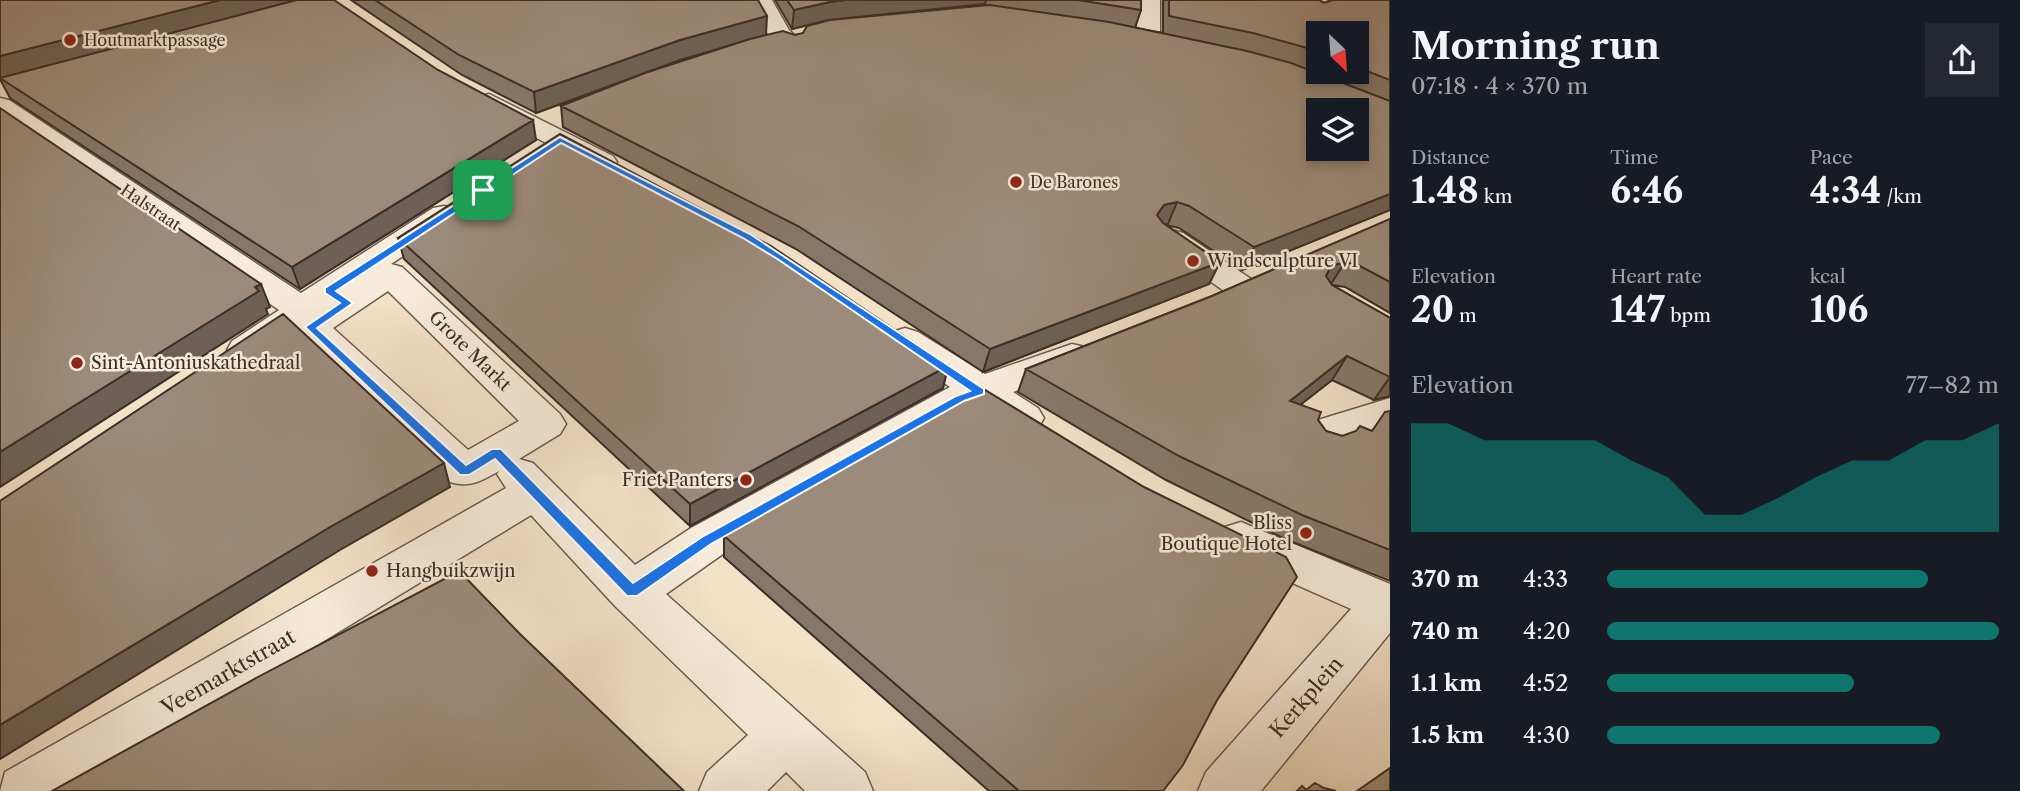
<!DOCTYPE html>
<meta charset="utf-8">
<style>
:root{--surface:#171b24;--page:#242831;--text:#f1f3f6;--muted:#9ea1a6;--accent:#0f766e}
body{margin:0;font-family:"Libre Caslon Text",serif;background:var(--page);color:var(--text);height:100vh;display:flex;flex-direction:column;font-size:26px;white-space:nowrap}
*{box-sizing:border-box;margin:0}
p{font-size:23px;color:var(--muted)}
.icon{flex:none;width:38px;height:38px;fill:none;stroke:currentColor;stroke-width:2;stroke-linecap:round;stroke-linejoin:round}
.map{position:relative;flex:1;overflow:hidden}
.panel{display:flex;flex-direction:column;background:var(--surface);width:630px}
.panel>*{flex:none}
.needle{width:46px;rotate:155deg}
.fabs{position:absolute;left:1306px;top:21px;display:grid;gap:14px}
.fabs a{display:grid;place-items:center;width:63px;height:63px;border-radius:0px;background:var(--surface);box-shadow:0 4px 10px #0003;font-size:35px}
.pin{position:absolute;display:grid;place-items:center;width:60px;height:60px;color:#fff;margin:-30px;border-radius:14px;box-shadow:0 4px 10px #0006}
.round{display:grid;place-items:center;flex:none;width:74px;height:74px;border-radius:0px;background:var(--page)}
.overview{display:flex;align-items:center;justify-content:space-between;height:119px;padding:0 21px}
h1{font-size:38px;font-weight:700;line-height:52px}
.stats{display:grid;grid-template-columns:repeat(3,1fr);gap:10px;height:119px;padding:7px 21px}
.stats div{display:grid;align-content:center}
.stats b{font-size:35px;font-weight:700}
.stats small{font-size:19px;font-weight:400}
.stats p{font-size:19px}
.chart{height:196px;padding:14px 21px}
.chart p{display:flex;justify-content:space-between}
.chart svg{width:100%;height:126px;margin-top:7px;fill:var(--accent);opacity:.7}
ul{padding:0 21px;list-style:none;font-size:23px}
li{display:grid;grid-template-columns:112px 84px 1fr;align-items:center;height:52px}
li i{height:18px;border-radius:9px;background:var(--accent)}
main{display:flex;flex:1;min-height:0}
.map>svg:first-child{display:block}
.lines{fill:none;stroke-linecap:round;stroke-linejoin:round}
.street-casing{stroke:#6a5a4e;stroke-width:3}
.street{fill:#f7ecdb;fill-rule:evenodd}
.wall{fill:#867869;stroke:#3d2d26;stroke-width:2;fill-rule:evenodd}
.shaded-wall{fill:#6d6155;stroke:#3d2d26;stroke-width:2}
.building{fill:#9c8b7a;stroke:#3d2d26;stroke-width:2;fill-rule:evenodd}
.route{fill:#1a73e8;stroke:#fff;stroke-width:2;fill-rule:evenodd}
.poi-dot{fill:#8f2418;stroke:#f7ecdb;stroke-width:2.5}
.labels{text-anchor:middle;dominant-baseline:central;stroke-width:5;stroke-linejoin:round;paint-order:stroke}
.far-poi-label{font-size:16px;fill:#3d2d26;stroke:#f7ecdb;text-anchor:start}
.far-street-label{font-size:16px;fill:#3d2d26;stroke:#f7ecdb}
.poi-label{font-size:18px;fill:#3d2d26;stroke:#f7ecdb;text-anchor:start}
.street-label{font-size:18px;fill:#3d2d26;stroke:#f7ecdb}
.near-street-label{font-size:21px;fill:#3d2d26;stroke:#f7ecdb}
</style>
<main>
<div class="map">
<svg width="1390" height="791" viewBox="0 0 1390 791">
<rect width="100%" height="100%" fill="#f3e2c8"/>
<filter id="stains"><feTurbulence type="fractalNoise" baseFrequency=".00286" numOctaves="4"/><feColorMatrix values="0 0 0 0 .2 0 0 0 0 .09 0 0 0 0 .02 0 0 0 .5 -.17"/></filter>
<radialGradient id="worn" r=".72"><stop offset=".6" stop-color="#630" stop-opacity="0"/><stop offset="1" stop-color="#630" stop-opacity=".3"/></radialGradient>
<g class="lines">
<g class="street-casing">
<path id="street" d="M750,0H772L789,30L805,45L801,50H785L768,34Z
M1138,0H1160V41L1156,46H1140L1136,41Z
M489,94L613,156L617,162L613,168L603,171L593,168L480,108L476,102L480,96Z
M0,98L9,100L301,293L433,208L444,206L455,208L459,215L455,222L391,264L402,267L560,414L566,424L560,434L519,459L533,463L635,565L691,528L950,387L892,348L887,340L892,332L905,328L918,332L985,374L1072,344L1085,347L1090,356L1085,365L1013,392L1038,408L1044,418L1038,428C1013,435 998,420 978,406L974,408L723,554L666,594L865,772L873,791H805L786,772L767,791H699L707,772L748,735L615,606L531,515L77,791H0L5,772L506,488L497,474L499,471C481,481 470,488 450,482L296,332C278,348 256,365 232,359L227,350L232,341L279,310L0,118ZM388,291L519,421L468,450L333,328Z
M1172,230L1183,233L1251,279L1256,286L1251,293L1239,296L1227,293L1161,247L1156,240L1161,233Z
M1390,398V426L1346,440L1339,452L1325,457L1311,452L1305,442L1318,420Z
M1241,522L1390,584V633L1261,791H1198L1206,772L1351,609L1225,553L1219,540L1225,527Z"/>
</g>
<use href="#street" class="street"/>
</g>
<path class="wall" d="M0,0L536,140L300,289L10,98L0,79Z
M351,0H758L766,35H795L988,5L828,20L792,29L775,0H1141V10L1135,28L1163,33V0H1319L1324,3L1329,1L1330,0H1390V210L1242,270L1179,228L1166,225L1220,262L1209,284L983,372L796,249L563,127L561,106L721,48L680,60L536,113L462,75ZM1318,33H1356V72H1318Z
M1390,219V313L1345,287L1332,285L1390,318V396L1374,400L1332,380L1301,404L1318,420L1326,431L1342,436L1372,431L1390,411V581L1285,539L1166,480L1018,392L1026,369L1212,296Z
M398,238L948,366L943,388L690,526L404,259Z
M724,536L1216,702L1163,791H989L724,557Z"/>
<path class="shaded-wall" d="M220,0H297L0,79V56Z
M845,0H986L985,4L828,20L792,29L794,10L830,2Z
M767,16L766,35L680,60L536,113L534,92L680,40Z
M533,120L536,140L300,289L292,267Z
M1390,194V210L1242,270L1254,247Z
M1177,202L1168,224L1155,227L1157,215L1164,205Z
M1220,262L1209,284L983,372L990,349Z
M1345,262L1331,284L1318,289L1331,266Z
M261,284L270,307L266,309L268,314L0,487V452Z
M1347,356L1332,380L1276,424L1290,401Z
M948,366L943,388L690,526V504Z
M1390,377V396L1374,400Z
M444,463L450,487L340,550L0,759V725L330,527Z"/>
<path class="building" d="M0,0H220L0,56Z
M297,0H334L438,70L533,120L292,267L0,78Z
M375,0H758L767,16L680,40L534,92L459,55Z
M787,0H845L830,2L794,10Z
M1078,0H1141V10Z
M1169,0H1319L1324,3L1333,0H1390V80L1356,67V33H1318V51L1253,33L1169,16Z
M989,5L1109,22L1247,51L1291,63L1390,101V194L1254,247L1189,206L1177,202L1164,205L1157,215L1163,223L1220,262L990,349L798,226L561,106L645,73L750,39L783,31L795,35L803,33L807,26L830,20ZM1318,110H1356V149H1318Z
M0,108L261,284L255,287L259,291L0,452Z
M560,134L771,246L948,366L690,504L398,238Z
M1390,219V282L1358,265L1345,262L1331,266L1326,276L1332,285L1390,318V377L1347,356L1290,401L1321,412L1318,420L1326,431L1342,436L1356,431L1360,426L1372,431L1385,412L1390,411V550L1302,515L1179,456L1026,369L1212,296Z
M283,314L444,463L330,527L0,725V501Z
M982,388L1144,487L1286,557L1297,577L1216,702L1183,765L1163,791H1019L724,536Z
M450,576H464L520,634L684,791H52L256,678Z
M1390,768V791H1357Z
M1315,783L1324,788L1336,791H1297L1302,786L1306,790Z"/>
<path class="route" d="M560,137L750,234L984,389V394L964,401L711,544L637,596H627L495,459L469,475H460L305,327L340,303L325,293V288ZM561,143L743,238L779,260L970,391L956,396L702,537L633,583L501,449H492L466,465L317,328L353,303L336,291Z"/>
<g class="poi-dot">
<circle cx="70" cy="40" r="7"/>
<circle cx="1016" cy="182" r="7"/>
<circle cx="1193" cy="261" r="7"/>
<circle cx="77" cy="363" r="7"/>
<circle cx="746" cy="480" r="7"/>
<circle cx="1306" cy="533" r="7"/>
<circle cx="372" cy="571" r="7"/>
</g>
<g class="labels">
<g class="far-poi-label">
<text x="84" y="40">Houtmarktpassage</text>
<text x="1030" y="182">De Barones</text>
</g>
<g class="far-street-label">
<text transform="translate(151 207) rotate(34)">Halstraat</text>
</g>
<g class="poi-label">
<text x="1207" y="261">Windsculpture VI</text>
<text x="91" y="363">Sint-Antoniuskathedraal</text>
<text x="732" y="480" text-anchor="end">Friet Panters</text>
<text x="1292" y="523" text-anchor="end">Bliss<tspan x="1292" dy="21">Boutique Hotel</tspan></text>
<text x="386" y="571">Hangbuikzwijn</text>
</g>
<g class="street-label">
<text transform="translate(470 351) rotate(44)">Grote Markt</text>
</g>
<g class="near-street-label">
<text transform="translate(228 672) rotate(-30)">Veemarktstraat</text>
<text transform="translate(1306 697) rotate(-49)">Kerkplein</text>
</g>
</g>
<rect width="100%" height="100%" filter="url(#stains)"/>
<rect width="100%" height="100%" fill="url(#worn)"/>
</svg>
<div class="fabs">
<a><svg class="needle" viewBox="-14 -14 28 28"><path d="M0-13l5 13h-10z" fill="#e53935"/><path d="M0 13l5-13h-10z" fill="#9ea1a6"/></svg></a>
<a><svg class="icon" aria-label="layers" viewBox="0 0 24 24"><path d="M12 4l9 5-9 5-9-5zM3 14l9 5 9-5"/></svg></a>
</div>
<div class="pin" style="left:483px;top:190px;background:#1e9e55"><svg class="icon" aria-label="arrive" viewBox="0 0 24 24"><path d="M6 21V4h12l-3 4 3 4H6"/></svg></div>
</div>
<section class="panel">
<div class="overview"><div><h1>Morning run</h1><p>07:18 · 4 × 370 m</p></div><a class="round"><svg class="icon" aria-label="share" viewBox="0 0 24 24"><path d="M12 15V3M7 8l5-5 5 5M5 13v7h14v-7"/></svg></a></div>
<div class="stats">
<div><p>Distance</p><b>1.48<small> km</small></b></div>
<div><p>Time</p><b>6:46</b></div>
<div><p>Pace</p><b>4:34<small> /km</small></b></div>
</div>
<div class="stats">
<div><p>Elevation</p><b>20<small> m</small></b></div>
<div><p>Heart rate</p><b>147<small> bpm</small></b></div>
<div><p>kcal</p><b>106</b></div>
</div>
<div class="chart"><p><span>Elevation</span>77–82 m</p>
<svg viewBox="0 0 160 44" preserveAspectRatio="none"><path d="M0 44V6L10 6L20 12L30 12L40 12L50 12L60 19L70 25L80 38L90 38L100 32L110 25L120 19L130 19L140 12L150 12L160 6V44z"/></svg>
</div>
<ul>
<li><b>370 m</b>4:33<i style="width:82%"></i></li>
<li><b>740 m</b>4:20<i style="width:100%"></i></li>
<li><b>1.1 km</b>4:52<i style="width:63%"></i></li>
<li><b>1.5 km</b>4:30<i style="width:85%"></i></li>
</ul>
</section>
</main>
